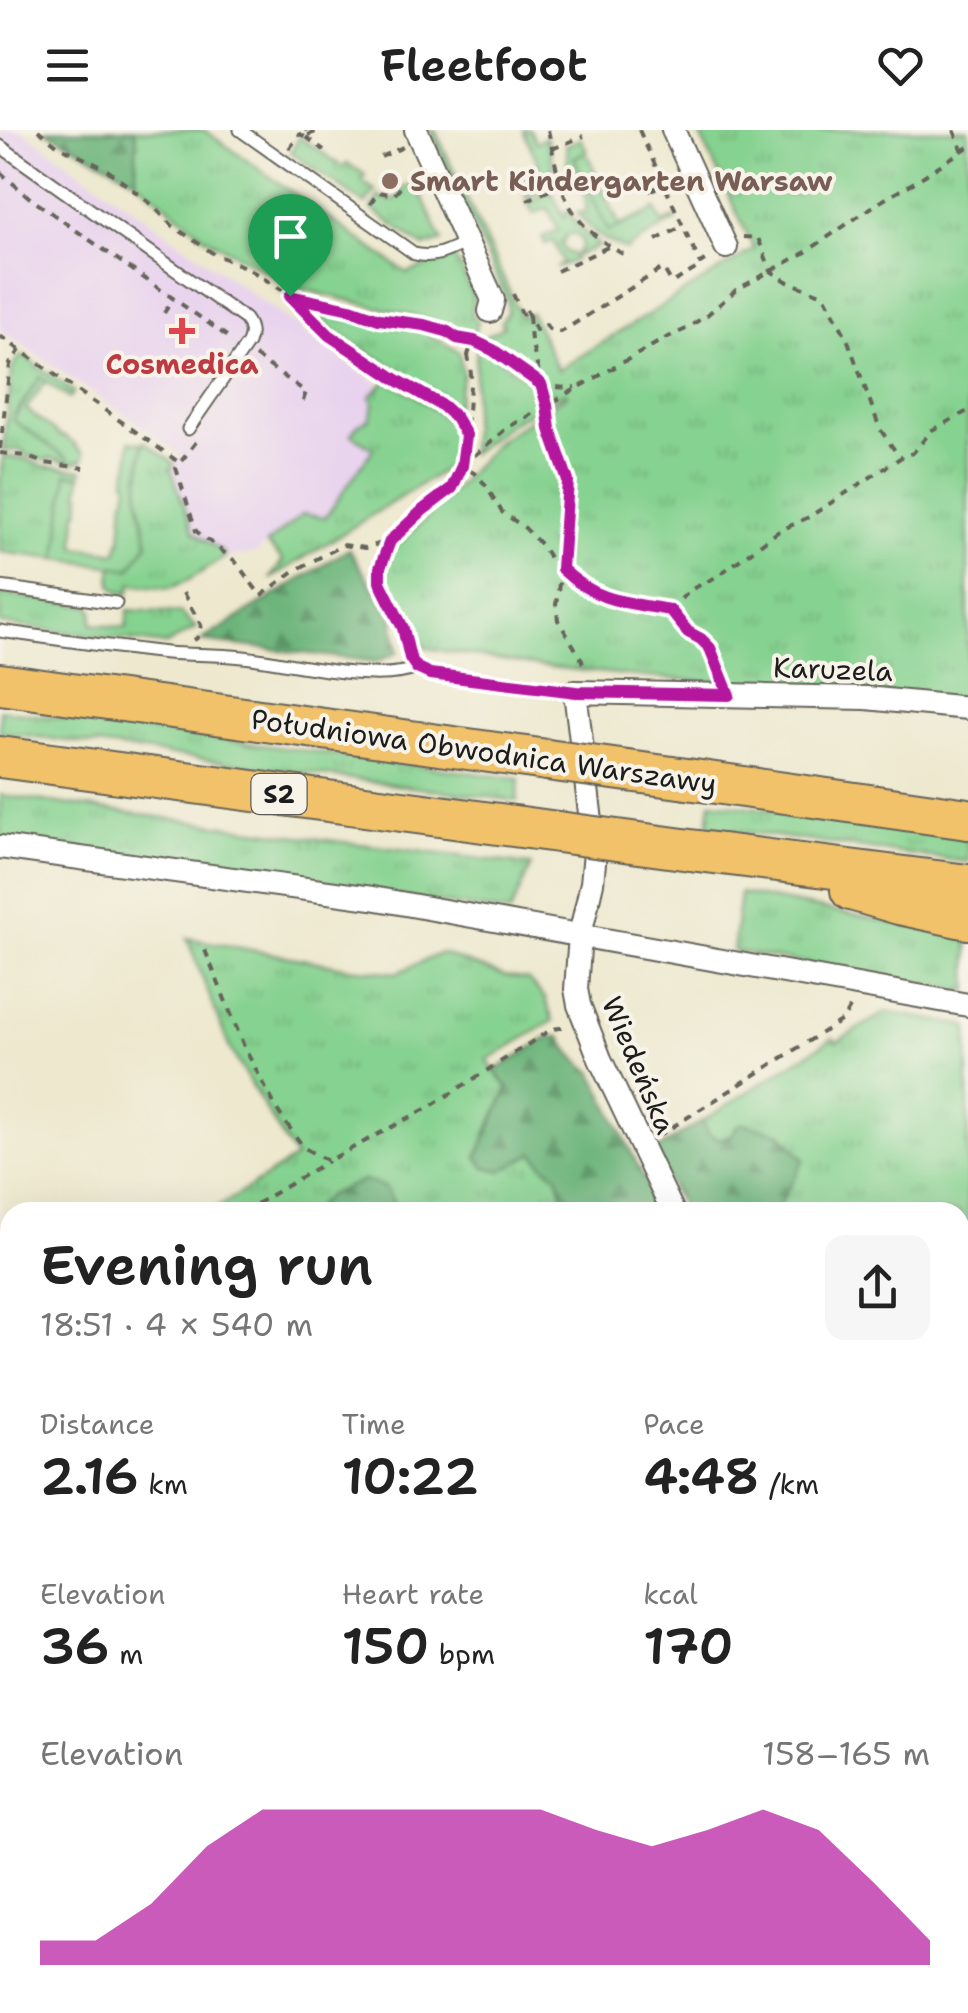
<!DOCTYPE html>
<meta charset="utf-8">
<style>
:root{--surface:#fff;--page:#f6f6f6;--text:#222;--muted:#767676;--accent:#b5179e}
body{margin:0;font-family:"Shantell Sans",sans-serif;background:var(--page);color:var(--text);height:100vh;display:flex;flex-direction:column;font-size:38px;white-space:nowrap}
*{box-sizing:border-box;margin:0}
p{font-size:32px;color:var(--muted)}
.icon{flex:none;width:55px;height:55px;fill:none;stroke:currentColor;stroke-width:2;stroke-linecap:round;stroke-linejoin:round}
.map{position:relative;flex:1;overflow:hidden}
.details{position:absolute;left:0px;top:1072px;width:970px;height:812px;display:flex;flex-direction:column;background:var(--surface);border-radius:30px 30px 0 0;box-shadow:0 10px 40px #0002}
.details>*{flex:none}
.pin{position:absolute;display:grid;place-items:center;width:85px;height:85px;color:#fff;margin:-102px -42px;border-radius:50% 50% 50% 0;rotate:-45deg;box-shadow:0 0 10px #0007}
.pin .icon{rotate:45deg}
.round{display:grid;place-items:center;flex:none;width:105px;height:105px;border-radius:20px;background:var(--page)}
.headline{display:flex;align-items:center;justify-content:space-between;height:170px;padding:0 40px}
h1{font-size:55px;font-weight:600;line-height:75px}
.metrics{display:grid;grid-template-columns:repeat(3,1fr);gap:15px;height:170px;padding:10px 40px}
.metrics div{display:grid;align-content:center}
.metrics b{font-size:50px;font-weight:600}
.metrics small{font-size:28px;font-weight:400}
.metrics p{font-size:28px}
.chart{height:280px;padding:20px 40px}
.chart p{display:flex;justify-content:space-between}
.chart svg{width:100%;height:180px;margin-top:10px;fill:var(--accent);opacity:.7}
header{display:flex;justify-content:space-between;align-items:center;height:130px;padding:0 40px;background:var(--surface);font-size:45px;font-weight:600}
.map>svg:first-child{display:block}
.built{fill:#e8d2ee}
.grass{fill:url(#grass-tufts);stroke:#517756;stroke-width:2.5}
.forest{fill:url(#forest-firs);stroke:#44684b;stroke-width:2.5}
.garden{fill:#86d290;stroke:#517756;stroke-width:2.5}
.lines{fill:none;stroke-linecap:round;stroke-linejoin:round}
.service-casing{stroke:#65635a;stroke-width:15}
.minor-casing{stroke:#65635a;stroke-width:26}
.motorway-casing{stroke:#65635a;stroke-width:44}
.path{stroke:#65635a;stroke-width:4;stroke-dasharray:8 8;stroke-linecap:butt}
.service{stroke:#fff;stroke-width:11}
.minor{stroke:#fff;stroke-width:22}
.motorway{stroke:#f2c26a;stroke-width:40}
.motorway-bridge-casing{stroke:#65635a;stroke-width:44;stroke-linecap:butt}
.motorway-bridge{stroke:#f2c26a;stroke-width:40}
.route-casing{stroke:#fff;stroke-width:20}
.route{stroke:#b5179e;stroke-width:12}
.education-dot{fill:#8d6e63;stroke:#f7f3e8;stroke-width:4}
.health-dot{fill:#e0444e;stroke:#f7f3e8;stroke-width:4}
.labels{text-anchor:middle;dominant-baseline:central;stroke-width:8;stroke-linejoin:round;paint-order:stroke}
.shield{fill:#f7f3e8;stroke:#5e5c59;stroke-width:2.5}
.shield-label{font-size:25px;font-weight:bold;fill:#1c1c1c}
.education-label{font-size:28px;font-weight:bold;fill:#785e54;stroke:#f7f3e8;text-anchor:start}
.health-label{font-size:28px;font-weight:bold;fill:#be3a42;stroke:#f7f3e8}
.street-label{font-size:28px;fill:#1c1c1c;stroke:#f7f3e8}
</style>
<header><svg class="icon" aria-label="menu" viewBox="0 0 24 24"><path d="M4 6h16M4 12h16M4 18h16"/></svg>Fleetfoot<svg class="icon" aria-label="heart" viewBox="0 0 24 24"><path d="M12 20l-8-8c-3-5 5-10 8-4 3-6 11-1 8 4z"/></svg></header>
<div class="map">
<svg width="968" height="1883" viewBox="0 0 968 1883">
<defs>
<pattern id="grass-tufts" width="24" height="20" patternUnits="userSpaceOnUse" patternTransform="scale(2.5)"><rect width="24" height="20" fill="#86d290"/><path d="M3 7l-1-3M5 7V3M7 7l1-3M15 17l-1-3M17 17v-4M19 17l1-3" fill="none" stroke="#73b47c"/></pattern>
<pattern id="forest-firs" width="22" height="20" patternUnits="userSpaceOnUse" patternTransform="scale(2.5)"><rect width="22" height="20" fill="#6cb47a"/><path d="M5 1l3.5 6h-7zM16 11l3.5 6h-7z" fill="#589263"/></pattern>
</defs>
<rect width="100%" height="100%" fill="#f7f3e8"/>
<filter id="ink" filterUnits="userSpaceOnUse"><feTurbulence type="fractalNoise" baseFrequency=".01" numOctaves="2"/><feDisplacementMap in="SourceGraphic" scale="20" xChannelSelector="R" yChannelSelector="G"/><feConvolveMatrix kernelMatrix="1 2 1 2 8 2 1 2 1" color-interpolation-filters="sRGB"/></filter>
<filter id="wash" filterUnits="userSpaceOnUse"><feTurbulence type="fractalNoise" baseFrequency=".0048" numOctaves="4" result="noise"/><feDisplacementMap in="SourceGraphic" scale="40" xChannelSelector="R" yChannelSelector="G"/><feGaussianBlur stdDeviation="2.25" result="paint"/><feColorMatrix in="noise" values="0 0 0 0 0 0 0 0 0 0 0 0 0 0 0 0 0 1.4 0 .05"/><feComposite in="paint" operator="in"/></filter>
<g filter="url(#wash)">
<rect width="100%" height="100%" fill="#ede8ce"/>
<path class="built" d="M0,0H22L381,256L370,267L374,274L369,289L358,295L374,318L325,388L291,393L256,423L225,427L224,423L194,402L171,339L180,326L152,303L0,200Z"/>
<path class="grass" d="M133,0H204L407,143L453,127L461,138L473,167L471,183L478,193L472,208L432,190L296,158L205,107L136,50V5Z
M430,0H435L521,187L531,183L558,240L754,119L698,0H968V570L645,547L539,536L425,518L381,444L389,423L436,379L498,311L567,265L566,262L549,272L543,252L494,219L478,210L504,197L501,192L508,182V172Z
M523,0H530L536,12L547,7L554,38L546,42L542,48L545,60L526,69L525,65L530,62L522,43L539,35Z
M300,7L343,37L347,33L365,45L362,51L376,61L365,74L290,22Z
M581,9L587,21L575,27L608,101L656,79L662,93L675,88L676,90L628,118V120C607,114 591,101 577,83L586,82C588,59 576,59 569,42C567,35 568,23 566,15Z
M416,53L442,111L424,117L371,79L379,66C390,74 400,70 404,57Z
M552,62L564,87L567,80L579,97L599,115L598,117L577,126L576,124L582,117V110L575,104L566,106L562,116L566,122L573,124L575,130L556,138L563,133L553,111L545,114L542,107L558,100L548,78L533,84L528,73Z
M317,184H330L424,201L459,222L463,244L456,276L333,200Z
M477,214L536,255L545,274L509,294L470,324Z
M22,225L74,262L69,268L40,248L14,285L69,329L68,333L49,328L48,331L23,324V320L3,321L12,241L14,234Z
M387,250L416,266L453,294L458,331L270,449L283,430L267,414L303,384L325,388L373,319L351,304L358,295L369,289L374,274L370,267Z
M144,311L175,334L171,339L194,402L224,423L225,427L191,449L170,458L131,454L129,464C110,462 110,453 112,436L130,439Z
M3,326L25,329L44,336L82,340L81,346L67,344L57,429L0,422V349Z
M0,464L90,476L93,480L92,494L126,498L128,480L180,483L196,498L166,515L0,494Z
M0,580L519,649L517,671L0,602Z
M0,665L327,710L531,735L510,783L0,709Z
M711,672L968,706V732L708,697Z
M740,763L968,807V861L733,821Z
M187,808L350,838L397,843L441,823L504,846L528,850L545,868L553,891L487,930L508,958L485,1006L534,1023L542,1034L557,1046L564,1068L584,1082H211L295,1028L230,919Z
M886,882L968,896V1183L960,1188V1082H775L803,1029L781,1003L733,1005L718,1009L708,1004L702,991L833,908L836,912Z
M10,1210V1544L0,1551V1216Z
M195,1875H579L583,1883H220L214,1878Z"/>
<path class="forest" d="M45,0H133L136,5V50Z
M349,419L393,489L398,522L377,532L201,511Z
M549,907H561C567,922 578,932 592,941L660,1082H584L564,1068L557,1046L542,1034L534,1023L502,1041L485,1037L477,1027L508,958L494,941Z
M702,991L708,1003L718,1009L733,1005L736,997L743,993L781,1003L804,1030L775,1082H684L653,1022Z
M364,1050L386,1058L398,1082H311L328,1065Z
M0,1766L10,1770V1875H195L214,1878L220,1883H0Z
M960,1773L968,1788V1883H876L879,1875H960Z
M579,1875H805L802,1883H583Z"/>
<path class="garden" d="M586,22L620,96L608,101L574,28Z
M40,247L46,251L26,279L62,307L64,306L77,316L76,317L84,323L83,331L77,330V333L69,332L68,329L13,290Z
M130,311L143,313L138,362L148,413L130,439L57,429L67,344L81,346L79,363L81,364L79,382H77L75,417L117,423L119,411H121L124,369L126,368L128,352L126,351L127,339L129,338Z"/>
</g>
<g filter="url(#ink)">
<g class="lines">
<g class="service-casing">
<path id="service" d="M240,0L415,124C435,129 449,120 467,112
M0,16L245,189C251,197 252,204 248,213L188,299
M0,457L116,473
M403,498C407,522 407,534 431,544L575,562
M0,501C56,509 111,517 167,523C192,525 218,524 243,527C289,532 376,555 417,538"/>
</g>
<g class="minor-casing">
<path id="minor" d="M416,0L493,170L490,181
M673,0L726,117
M0,717L372,768L968,875
M673,1082L600,929L579,875L576,859L580,805L592,753L595,723L575,562L866,568L968,578
M960,1689L968,1706"/>
</g>
<g class="motorway-casing">
<path id="motorway" d="M0,554L547,630
M0,627L558,702
M687,649L968,689
M698,721L968,755
M851,760L899,774L968,789"/>
</g>
<path class="path" d="M38,0L57,15L106,39L150,73L173,96L214,124L247,138L290,165L329,205L397,250L443,275L455,288L466,305
M548,0C562,63 563,90 623,124
M639,0L700,133L708,128
M954,0L962,20
M308,5L321,0
M306,7L324,20
M968,17L913,53L878,73L806,122L736,160L707,185L684,200L666,208L507,298L462,336L474,343L484,353L502,382L525,398L542,416L550,429L580,456L608,469L670,480L690,460L716,447L779,401L809,387L900,328L913,323L932,300L968,281
M289,19L300,4L306,7L308,5L306,0
M552,19L584,6
M381,27L403,17
M0,42L30,68L231,209
M649,61L662,55
M527,70L559,56
M370,74L378,62L394,65L402,56L417,48
M743,107L758,108L771,141L788,152L824,165L847,208L880,299L900,328
M656,110L683,96
M557,141L610,116
M513,164L524,188L529,186L531,211L547,275L550,299L568,351L561,439L556,475L558,490L581,528L585,540
M291,166L350,179L379,189L423,195L447,201L464,215L468,225L471,244L466,305L462,336L452,358L423,380L389,411L380,438V452L396,485
M526,180L536,200L546,195L549,199L561,202L663,138L672,153L699,137L700,133
M164,183L173,169
M0,206L180,333
M458,208C472,210 484,214 496,222C522,239 541,262 575,257
M468,225L478,197
M255,226L306,262L303,271
M196,312L176,338L196,401L235,431L261,466L294,441L343,415L365,418L389,411
M0,319L10,234L20,220
M0,323L25,326L44,333L84,338
M183,463L201,495L197,508L194,510
M670,480L688,502L710,517L721,545
M205,820L245,919L279,983L304,1018L328,1031L431,976L552,899L567,897
M658,1006L842,890L852,875
M243,1082L328,1031
M0,1229L10,1223
M0,1741L10,1735
M0,1860L11,1883"/>
<use href="#service" class="service"/>
<use href="#minor" class="minor"/>
<use href="#motorway" class="motorway"/>
<g class="motorway-bridge-casing">
<path id="motorway-bridge" d="M547,630L687,649
M558,702L698,721"/>
</g>
<use href="#motorway-bridge" class="motorway-bridge"/>
</g>
</g>
<g class="lines" filter="url(#ink)">
<g class="route-casing">
<path id="route" d="M290,166L350,179L379,189L424,195L446,201L457,208L474,211L493,220L541,254L547,275L550,299L568,351L562,439C597,472 624,472 670,480L688,502L701,509L710,518L729,565L576,562L430,544L417,538L410,528L403,498L380,452V438L390,411L423,380L452,358L462,336L466,305L456,288L443,276L397,250L329,205Z"/>
</g>
<use href="#route" class="route"/>
</g>
<circle class="education-dot" cx="390" cy="51" r="10"/>
<path class="health-dot" d="M177 186h10v10h10v10h-10v10h-10v-10h-10v-10h10z"/>
<g class="labels">
<rect class="shield" x="251.5" y="644" width="55" height="40" rx="8"/>
<g class="shield-label">
<text x="279" y="664">S2</text>
</g>
<g class="education-label">
<text x="410" y="51">Smart Kindergarten Warsaw</text>
</g>
<g class="health-label">
<text x="182" y="234">Cosmedica</text>
</g>
<g class="street-label">
<text transform="translate(833 539) rotate(2)">Karuzela</text>
<text transform="translate(484 621) rotate(8)">Południowa Obwodnica Warszawy</text>
<text transform="translate(639 935) rotate(67)">Wiedeńska</text>
</g>
</g>
</svg>
<div class="pin" style="left:290px;top:166px;background:#1e9e55"><svg class="icon" aria-label="arrive" viewBox="0 0 24 24"><path d="M6 21V4h12l-3 4 3 4H6"/></svg></div>
<section class="details">
<div class="headline"><div><h1>Evening run</h1><p>18:51 · 4 × 540 m</p></div><a class="round"><svg class="icon" aria-label="share" viewBox="0 0 24 24"><path d="M12 15V3M7 8l5-5 5 5M5 13v7h14v-7"/></svg></a></div>
<div class="metrics">
<div><p>Distance</p><b>2.16<small> km</small></b></div>
<div><p>Time</p><b>10:22</b></div>
<div><p>Pace</p><b>4:48<small> /km</small></b></div>
</div>
<div class="metrics">
<div><p>Elevation</p><b>36<small> m</small></b></div>
<div><p>Heart rate</p><b>150<small> bpm</small></b></div>
<div><p>kcal</p><b>170</b></div>
</div>
<div class="chart"><p><span>Elevation</span>158–165 m</p>
<svg viewBox="0 0 160 44" preserveAspectRatio="none"><path d="M0 44V38L10 38L20 29L30 15L40 6L50 6L60 6L70 6L80 6L90 6L100 11L110 15L120 11L130 6L140 11L150 24L160 38V44z"/></svg>
</div>
</section>
</div>
